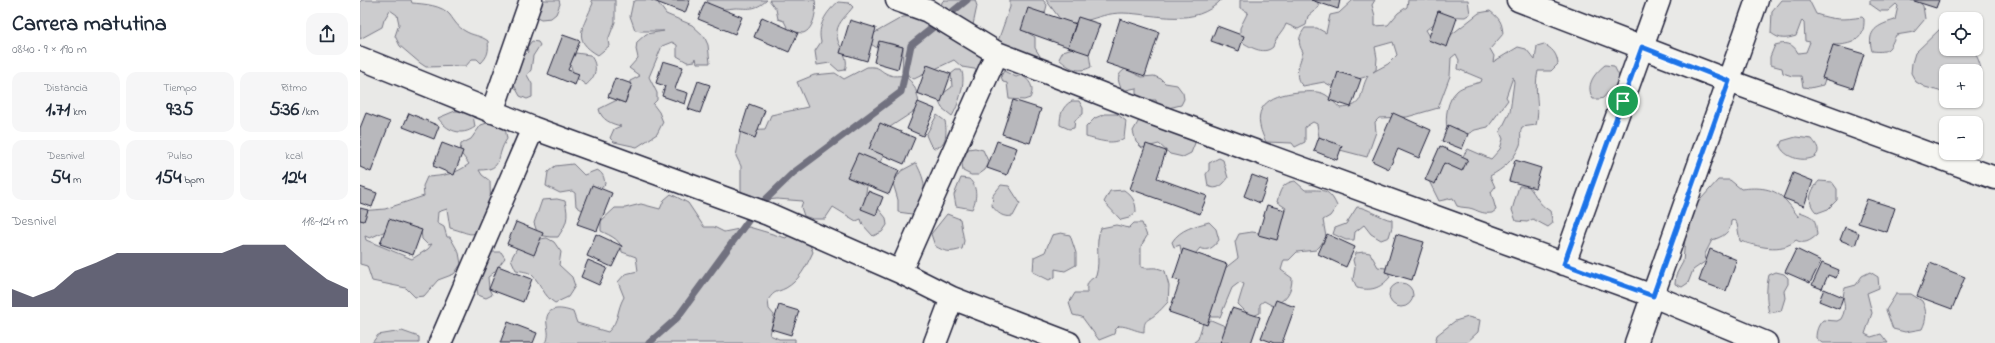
<!DOCTYPE html>
<html lang="es">
<meta charset="utf-8">
<style>
:root{--surface:#fff;--page:#f6f6f7;--text:#1f2937;--muted:#747a83;--accent:#22223b}
body{margin:0;font-family:"Indie Flower",sans-serif;background:var(--page);color:var(--text);height:100vh;display:flex;flex-direction:column;font-size:15px;white-space:nowrap}
*{box-sizing:border-box;margin:0}
p{font-size:13px;color:var(--muted)}
.icon{flex:none;width:22px;height:22px;fill:none;stroke:currentColor;stroke-width:2;stroke-linecap:round;stroke-linejoin:round}
.map{position:relative;flex:1;overflow:hidden}
.details{display:flex;flex-direction:column;background:var(--surface);width:360px}
.details>*{flex:none}
.buttons{position:absolute;left:1579px;top:12px;display:grid;gap:8px}
.buttons a{display:grid;place-items:center;width:44px;height:44px;border-radius:8px;background:var(--surface);box-shadow:0 1px 3px #0004;font-size:20px}
.pin{position:absolute;display:grid;place-items:center;width:34px;height:34px;color:#fff;margin:-17px;border:2px solid #fff;border-radius:50%;box-shadow:0 1px 4px #0007}
.round{display:grid;place-items:center;flex:none;width:42px;height:42px;border-radius:12px;background:var(--page)}
.headline{display:flex;align-items:center;justify-content:space-between;height:68px;padding:0 12px}
h1{font-size:22px;font-weight:700;line-height:30px}
.metrics{display:grid;grid-template-columns:repeat(3,1fr);gap:6px;height:68px;padding:4px 12px}
.metrics div{display:grid;align-content:center;border-radius:10px;background:var(--page);text-align:center}
.metrics b{font-size:20px;font-weight:700}
.metrics small{font-size:11px;font-weight:400}
.metrics p{font-size:11px}
.chart{height:112px;padding:8px 12px}
.chart p{display:flex;justify-content:space-between}
.chart svg{width:100%;height:72px;margin-top:4px;fill:var(--accent);opacity:.7}
main{display:flex;flex:1;min-height:0}
.map>svg:first-child{display:block}
.green{fill:#ccccce;stroke:#777784;fill-rule:evenodd}
.lines{fill:none;stroke-linecap:round;stroke-linejoin:round}
.stream{stroke:#71717f;stroke-width:7}
.building{fill:#b8b8bc;stroke:#22223b}
.street-casing{stroke:#22223b;stroke-width:25}
.street{stroke:#f6f6f2;stroke-width:22}
.route-casing{stroke:#fff;stroke-width:8}
.route{stroke:#1a73e8;stroke-width:5}
</style>
<main>
<section class="details">
<div class="headline"><div><h1>Carrera matutina</h1><p>08:40 · 9 × 190 m</p></div><a class="round"><svg class="icon" aria-label="share" viewBox="0 0 24 24"><path d="M12 15V3M7 8l5-5 5 5M5 13v7h14v-7"/></svg></a></div>
<div class="metrics">
<div><p>Distancia</p><b>1.71<small> km</small></b></div>
<div><p>Tiempo</p><b>9:35</b></div>
<div><p>Ritmo</p><b>5:36<small> /km</small></b></div>
</div>
<div class="metrics">
<div><p>Desnivel</p><b>54<small> m</small></b></div>
<div><p>Pulso</p><b>154<small> bpm</small></b></div>
<div><p>kcal</p><b>124</b></div>
</div>
<div class="chart"><p><span>Desnivel</span>118–124 m</p>
<svg viewBox="0 0 160 44" preserveAspectRatio="none"><path d="M0 44V33L10 38L20 33L30 22L40 17L50 11L60 11L70 11L80 11L90 11L100 11L110 6L120 6L130 6L140 17L150 27L160 33V44z"/></svg>
</div>
</section>
<div class="map">
<svg width="1635" height="343" viewBox="0 0 1635 343">
<rect width="100%" height="100%" fill="#e9e9e7"/>
<filter id="ink" filterUnits="userSpaceOnUse"><feTurbulence type="fractalNoise" baseFrequency=".025" numOctaves="2"/><feDisplacementMap in="SourceGraphic" scale="8" xChannelSelector="R" yChannelSelector="G"/><feConvolveMatrix kernelMatrix="1 2 1 2 8 2 1 2 1" color-interpolation-filters="sRGB"/></filter>
<g filter="url(#ink)">
<path class="green" d="M2,0H51L52,3C64,4 82,5 90,15C95,22 98,27 105,31C113,36 120,35 128,41C129,51 128,56 121,63L117,59H112L106,66L66,67L60,63L40,46L35,36L39,24L37,15L30,10L24,20L22,27L0,39V2Z
M167,0H199L200,4L196,14L191,18L181,19L165,11Z
M231,0H255V22L248,40L249,46L238,55C210,39 224,27 233,3Z
M277,0H296L306,14L332,25L344,36L348,45L350,63H337L336,58L335,61L327,62L317,56V45L312,42L302,46L289,77L297,93V100L293,104L299,112L303,122L297,134L277,147L254,142L250,138L254,129L261,126C252,124 241,120 239,109L257,100L265,103L270,90V81L280,76L269,68L278,58L276,49L277,42L286,34L304,31H281L275,30L270,16L273,2Z
M347,0H407C395,11 388,8 375,8C365,9 360,10 350,8Z
M409,0H455C457,9 454,30 443,33C439,33 433,31 429,31L424,21L418,19L416,9Z
M584,0H615L617,6L613,25L595,22L580,13L582,2Z
M650,0H683L687,5L685,13H678L665,31L675,37V48L680,56L676,61L638,41L650,7Z
M686,0H861C835,28 797,14 763,13C748,13 739,17 725,21C718,23 710,23 703,23Z
M880,0H957L959,7L948,16L946,25L938,29L926,24C923,33 914,39 913,47C903,56 889,46 880,41V28L888,12L880,8Z
M993,0H1015L1012,5L1015,16V26L1028,25L1038,13L1047,7L1048,0H1108L1110,14L1105,17C1087,16 1080,18 1066,30L1071,38H1087L1119,13L1130,11C1140,19 1142,22 1143,34L1130,49L1134,56L1133,62L1158,47L1166,49L1175,60L1177,46L1184,44C1192,49 1197,53 1198,64L1191,71H1178C1173,90 1181,107 1176,125L1162,127C1159,133 1162,139 1160,145C1154,160 1143,169 1130,176L1135,187L1131,192L1136,210L1132,213C1124,214 1120,212 1113,209C1108,207 1102,208 1097,206L1093,198L1079,201L1069,181L1081,159L1095,167L1108,149L1131,159L1140,149L1143,139L1140,132L1150,112L1154,82L1153,77L1146,97L1148,100L1128,127L1115,130L1100,138L1087,129C1085,117 1087,100 1097,91C1102,86 1114,84 1121,82L1122,79L1098,69L1099,60L1096,54L1091,58L1090,76L1078,108L1047,117L1019,118L1015,122L1016,132L1007,157L980,150L959,137L957,124L953,122L945,127V142L935,147L932,143L906,142C889,109 906,95 939,92C947,92 958,90 966,95C971,98 975,104 980,108C1007,107 998,92 1008,76L973,87L964,82L943,86C932,77 940,64 943,52C937,43 939,36 945,28H957L966,33L970,15L979,13ZM1033,42L1037,55L1028,64L1013,72L1016,70L1017,58L1015,47Z
M1421,0H1449L1456,14C1473,20 1484,20 1502,17L1504,19C1505,41 1491,45 1473,45L1470,65L1463,85L1450,88L1443,87L1441,76H1432L1423,73L1422,68L1410,65V57L1415,45C1426,42 1433,43 1438,53L1446,52L1450,42L1445,41L1444,22L1442,20L1436,36C1426,39 1420,40 1411,33L1412,11Z
M1510,0H1558L1563,6L1565,19L1554,32L1536,35C1529,49 1530,53 1512,51C1506,30 1518,25 1535,20L1538,6L1536,4L1528,11H1520L1510,4Z
M478,2L489,3L493,7C488,14 478,22 477,31C475,46 491,55 485,70L479,71L470,63L457,65L455,51L461,42C457,26 466,12 478,2Z
M559,16L627,58L621,62L620,70L602,67L594,60L554,79L542,72L543,47L529,43L517,48L511,44V35L543,17Z
M1581,28L1586,29V49H1613C1619,60 1626,74 1616,84V71H1586V93L1565,87L1556,82L1551,73L1552,63L1555,53Z
M172,41L178,42L180,45L173,56L171,70L167,75L172,84V97L167,99L160,96L154,85L157,75L155,71L161,59L168,52L167,47Z
M716,47L726,48L729,54L731,67C718,74 709,68 699,59L703,51Z
M216,53L230,55C239,66 236,77 226,85L214,76L210,63Z
M1245,65L1254,66L1260,78L1258,85L1250,90L1243,98L1240,99H1233C1225,85 1234,74 1245,65Z
M507,67C522,66 518,71 530,75C534,77 539,75 543,76C555,80 559,97 559,108L530,127C529,139 526,159 515,167C508,172 497,175 489,178L507,186L505,198L507,207L518,208L526,218L527,225L522,232L513,236L503,225L501,219L496,221L473,207L465,219H453L444,216L441,207L443,201L417,199L395,201L381,194V166L376,156L381,130L405,129L411,115L448,107L437,82L454,75L475,73L484,79Z
M765,69L782,77L794,76L801,79L805,83L817,85L823,93L824,99L821,105L804,109L797,105L796,100H781L776,97V88L766,90L761,88C757,79 757,75 765,69Z
M596,70H601C607,79 598,107 592,116L582,108L577,98L592,87L591,74Z
M644,71L656,77L661,75C670,80 675,88 670,98L664,100L649,99L647,83L643,82L641,76Z
M712,101H719L723,108V114L715,120L714,128L709,129L700,125C700,115 702,106 712,101Z
M95,111H105L113,115L115,127C101,137 87,131 78,118Z
M745,114H757L766,121L764,138C753,146 738,140 726,137V127L735,118Z
M577,115L585,121C587,132 587,146 574,148L570,144L566,135Z
M782,115L832,136L835,143L831,153L823,157L810,154L799,144L782,148L776,142L773,131Z
M133,121L145,127L147,139C135,156 145,170 119,170L122,175L130,181L131,224C108,239 114,234 90,228L87,209L78,212L77,223L84,227L87,237H90L99,253L101,264L94,274L78,280L64,296L55,297L46,288L12,281L7,266L0,264V211L25,209L64,196L63,186L67,177C83,176 96,174 109,164L100,152L101,144L111,139L121,125ZM32,228L61,230L62,239L68,245L72,244L68,249L52,259L6,240L5,236L10,238Z
M1436,137L1452,139C1454,142 1458,146 1458,150C1459,163 1427,163 1420,146L1422,141Z
M615,148L623,150L629,163L625,170L618,175H611L603,171L602,163L608,149Z
M859,158L863,160L868,178C863,185 857,191 848,186L846,174L849,170V163Z
M556,163C567,184 566,190 558,211L552,214L538,212V200L533,183L541,171Z
M213,164L224,175L237,170C243,173 244,177 245,184L222,210L216,206L215,193L212,191L200,193L186,186L188,172L195,166Z
M601,178L609,179C618,187 617,199 612,209L596,206L594,195Z
M1358,180H1370L1381,189C1398,187 1415,187 1427,202C1432,207 1434,212 1439,217L1440,212C1456,218 1455,218 1457,235C1450,241 1444,245 1436,240C1421,254 1397,246 1380,241L1377,224L1374,220L1371,221C1371,233 1362,237 1352,240L1345,254L1346,261L1333,270L1328,283L1322,287L1315,284L1316,275L1323,262L1325,238L1330,229L1333,208Z
M935,181L945,190C963,190 969,188 977,206L970,216L963,220L966,237L960,246L956,250L937,252L929,260H924L921,270L932,278C932,292 926,300 913,306L904,301L900,304V313L891,317L878,304L884,284L880,282L872,288L860,317H849L854,277L878,258L875,242L879,234L892,232L906,234L916,227L926,208L917,202C920,190 922,183 935,181Z
M1459,181L1472,182L1477,189V200L1468,209L1457,213C1446,203 1450,191 1459,181Z
M641,185L649,186L660,203L653,216C642,218 638,213 632,206L633,195Z
M1159,186H1168C1178,197 1177,203 1190,211L1193,223L1188,227L1173,219L1167,222L1156,221L1152,210Z
M764,190C772,196 776,201 776,212L769,218L761,220L744,202L750,191Z
M311,194L328,203L344,227H354L364,232L389,227L426,238L434,228L448,241L453,252C447,265 439,281 426,288C416,293 415,290 408,300L409,309L414,315L410,335L419,339H435V343H184L187,341C189,334 188,332 187,325C184,306 200,307 213,312L217,323L248,332C260,320 256,311 264,297L258,282L265,274L278,271L276,257L262,252C262,240 251,236 241,231V221L255,208H265L281,204L300,209L304,200Z
M197,199L205,201C209,218 207,223 198,237H191L178,235L174,223L182,200Z
M997,207C1007,207 1020,218 1032,220V227L1029,237L1021,240L1011,234L1004,225L995,232L994,240H986L973,234L975,228L986,224Z
M587,214L600,219L604,241L602,249C590,253 585,252 575,246L571,234Z
M849,222L856,229L859,240C854,247 848,252 840,248L835,254L822,258L820,245L814,247L812,242C820,229 835,226 849,222Z
M774,223H782L787,236L781,246V267C791,270 793,265 805,271L809,286L808,302C804,306 800,311 796,314C787,322 784,318 784,332C775,331 768,326 759,326L755,330L754,334L739,340L722,317L713,315L709,303L715,293H727C726,283 728,281 736,276C741,259 734,244 741,228L756,225L769,228Z
M701,233L710,235L716,253V265L705,271L695,269V277L689,280L673,272L674,257L685,252L692,235Z
M187,238L194,242L201,252L199,265L212,277L215,286L208,297L195,303C183,296 182,284 171,274C169,272 161,271 156,270L151,259L157,248C168,245 175,239 187,238Z
M130,252H141L145,258C139,265 136,272 128,277L129,289L132,295L126,298L118,295L116,283Z
M1004,252L1010,253L1018,267L1026,268L1030,277C1020,289 1011,291 997,288L993,279L995,268L993,260L996,253Z
M1416,272L1424,274L1428,278V284L1424,291L1425,298L1421,311L1409,313C1406,301 1406,287 1409,275Z
M1510,272L1518,277L1519,288L1507,293L1512,313L1505,334L1511,337L1521,334L1528,343H1462L1456,338C1456,331 1458,325 1463,320L1477,321L1481,319C1489,305 1480,301 1485,288L1496,285L1502,276Z
M1029 295a12 12 0 1 1 24 0a12 12 0 1 1-24 0Z
M1536,294H1551L1562,301C1567,311 1567,319 1562,329L1545,332L1533,329L1526,310Z
M1108,317L1120,320L1118,332L1106,343H1075L1077,335L1095,321Z
M851,320L865,326L866,343H833L838,339L843,323Z
M42,331L59,337V343H12L18,335Z"/>
<g class="lines">
<path class="stream" d="M289,343L317,318L399,206L433,173L541,92L551,45L607,0"/>
</g>
<path class="building" d="M291,0H330L325,13Z
M951,0H980L978,9Z
M1551,0H1579L1576,8Z
M345,2L382,17L375,34L338,19Z
M668,8L716,24L708,47L661,30Z
M1078,11L1097,18L1087,47L1068,40Z
M402,17L438,33L429,52L394,37Z
M718,17L740,24L729,54L708,47Z
M760,19L799,32L785,76L746,63Z
M490,20L516,28L507,61L480,53Z
M857,26L884,36L879,51L851,41Z
M203,35L220,41L208,70L219,74L215,85L188,74Z
M519,41L543,47L538,69L514,62Z
M1473,45L1504,54L1493,88L1462,78Z
M303,61L323,67L315,89L328,93L325,104L302,96L305,86L296,83Z
M567,65L591,74L581,102L557,93Z
M978,72L1001,79L991,107L969,100Z
M255,78L272,84L265,103L248,97Z
M338,81L350,85L340,113L328,109Z
M653,100L681,109L670,143L642,134Z
M558,102L575,109L563,136L547,129Z
M389,104L405,110L395,138L380,132Z
M6,113L30,122L11,172L0,167V128Z
M49,113L79,126L74,139L43,127Z
M1033,113L1071,130L1059,158L1038,149L1029,169L1012,161Z
M520,123L555,138L544,164L509,149Z
M1088,125L1108,134L1102,149L1082,141Z
M959,137L982,146L977,160L954,151Z
M637,141L657,148L647,175L627,168Z
M82,143L103,151L94,175L73,166Z
M786,144L806,151L797,178L847,196L840,214L770,189Z
M1080,146L1108,159L1102,171L1084,163L1075,184L1065,180Z
M498,153L539,170L529,194L487,177Z
M1155,160L1181,168L1175,188L1149,181Z
M1433,173L1453,181L1444,206L1423,198Z
M892,175L908,181L900,203L884,196Z
M232,185L252,193L237,231L217,224Z
M0,187L17,193L12,207L0,203Z
M508,191L523,197L516,215L501,209Z
M1507,199L1535,208L1527,232L1498,223Z
M907,205L925,210L917,240L898,235Z
M0,208L8,210L4,221L0,220Z
M29,219L62,230L53,255L20,244Z
M156,222L183,233L174,255L147,244Z
M1485,227L1499,233L1495,246L1480,240Z
M236,234L262,246L252,267L227,256Z
M967,234L995,247L986,267L958,254Z
M1036,234L1064,242L1052,280L1025,272Z
M823,249L867,264L847,325L809,312L820,281L813,279Z
M1350,249L1377,260L1366,291L1339,281Z
M1436,249L1461,261L1450,283L1425,272Z
M228,260L247,268L239,285L221,277Z
M1462,263L1479,270L1476,278L1468,275L1462,289L1452,285Z
M1570,263L1605,277L1592,309L1557,296Z
M138,266L172,279L163,302L129,289Z
M1464,289L1483,297L1479,309L1459,301Z
M916,300L935,307L922,343H914L901,338Z
M419,305L439,311L431,335L411,329Z
M872,308L900,317L891,343H860Z
M148,322L177,333L173,343H140Z"/>
<g class="lines">
<g class="street-casing">
<path id="street" d="M537,0L568,11L637,53L793,114L1293,296L1406,343
M1158,0L1369,81L1635,178
M0,58L173,128L408,214L540,272L592,298L709,343
M132,112L171,0
M1204,264L1299,0
M540,272L637,53
M80,343L173,128
M575,343L592,298
M1276,343L1397,0"/>
</g>
<use href="#street" class="street"/>
</g>
</g>
<g class="lines" filter="url(#ink)">
<g class="route-casing">
<path id="route" d="M1282,47L1369,81L1293,296L1204,264Z"/>
</g>
<use href="#route" class="route"/>
</g>
</svg>
<div class="buttons">
<a><svg class="icon" aria-label="locate" viewBox="0 0 24 24"><circle cx="12" cy="12" r="6"/><path d="M12 2v4M12 18v4M2 12h4M18 12h4"/></svg></a>
<a>+</a>
<a>−</a>
</div>
<div class="pin" style="left:1263px;top:101px;background:#1e9e55"><svg class="icon" aria-label="arrive" viewBox="0 0 24 24"><path d="M6 21V4h12l-3 4 3 4H6"/></svg></div>
</div>
</main>
